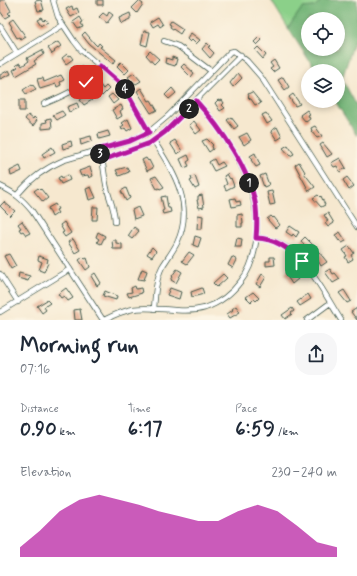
<!DOCTYPE html>
<meta charset="utf-8">
<style>
:root{--surface:#fff;--page:#f6f6f7;--text:#1f2937;--muted:#747a83;--accent:#b5179e}
body{margin:0;font-family:Mynerve,sans-serif;background:var(--page);color:var(--text);height:100vh;display:flex;flex-direction:column;font-size:15px;white-space:nowrap}
*{box-sizing:border-box;margin:0}
p{font-size:13px;color:var(--muted)}
.icon{flex:none;width:22px;height:22px;fill:none;stroke:currentColor;stroke-width:2;stroke-linecap:round;stroke-linejoin:round}
.map{position:relative;height:320px;overflow:hidden}
.side{display:flex;flex-direction:column;background:var(--surface);flex:1}
.side>*{flex:none}
.buttons{position:absolute;left:301px;top:12px;display:grid;gap:8px}
.buttons a{display:grid;place-items:center;width:44px;height:44px;border-radius:50%;background:var(--surface);box-shadow:0 2px 6px #0003;font-size:20px}
.pin{position:absolute;display:grid;place-items:center;width:34px;height:34px;color:#fff;margin:-17px;border-radius:8px;box-shadow:0 2px 6px #0006}
.km{position:absolute;width:20px;height:20px;margin:-10px;border-radius:50%;background:#222;color:#fff;font-size:11px;line-height:20px;text-align:center}
.round{display:grid;place-items:center;flex:none;width:42px;height:42px;border-radius:16px;background:var(--page)}
.head{display:flex;align-items:center;justify-content:space-between;height:68px;padding:0 20px}
h1{font-size:22px;font-weight:700;line-height:30px}
.figures{display:grid;grid-template-columns:repeat(3,1fr);gap:6px;height:68px;padding:4px 20px}
.figures div{display:grid;align-content:center}
.figures b{font-size:20px;font-weight:700}
.figures small{font-size:11px;font-weight:400}
.figures p{font-size:11px}
.chart{height:112px;padding:8px 20px}
.chart p{display:flex;justify-content:space-between}
.chart svg{width:100%;height:72px;margin-top:4px;fill:var(--accent);opacity:.7}
.map>svg:first-child{display:block}
.green{fill:#8bd089;stroke:#55865e}
.forest{fill:#70b275;stroke:#487854;fill-rule:evenodd}
.building{fill:#e19b7b}
.lines{fill:none;stroke-linecap:round;stroke-linejoin:round}
.minor-casing{stroke:#3f574b;stroke-width:6}
.minor{stroke:#fff;stroke-width:4.5}
.route-casing{stroke:#fff;stroke-width:8}
.route{stroke:#b5179e;stroke-width:5}
</style>
<div class="map">
<svg width="357" height="320" viewBox="0 0 357 320">
<rect width="100%" height="100%" fill="#fcf5e5"/>
<filter id="ink" filterUnits="userSpaceOnUse"><feTurbulence type="fractalNoise" baseFrequency=".025" numOctaves="2"/><feDisplacementMap in="SourceGraphic" scale="8" xChannelSelector="R" yChannelSelector="G"/><feConvolveMatrix kernelMatrix="1 2 1 2 8 2 1 2 1" color-interpolation-filters="sRGB"/></filter>
<filter id="wash" filterUnits="userSpaceOnUse"><feTurbulence type="fractalNoise" baseFrequency=".012" numOctaves="4" result="noise"/><feDisplacementMap in="SourceGraphic" scale="16" xChannelSelector="R" yChannelSelector="G"/><feGaussianBlur stdDeviation="0.9" result="paint"/><feColorMatrix in="noise" values="0 0 0 0 0 0 0 0 0 0 0 0 0 0 0 0 0 1.4 0 .05"/><feComposite in="paint" operator="in"/></filter>
<g filter="url(#wash)">
<rect width="100%" height="100%" fill="#f6e8cf"/>
<path class="green" d="M271,0H322L314,7L302,8L288,28Z"/>
<path class="forest" d="M322,0H357V37L355,39L342,79L357,106V136L335,101H338V71H316L288,28L302,8L314,7ZM308,19H338V49H308Z"/>
<g id="blocks">
<path class="building" d="M0,0H5L11,11L8,13L10,15L5,18L0,11Z
M41,0L44,10L38,11L35,1Z
M97,0H103V5H97Z
M139,1L143,4L137,13L132,8Z
M72,6L73,10L77,8L79,13L71,17L66,9Z
M109,12L113,15L107,23L99,17L103,13L107,16Z
M130,13L131,17L130,18V20L121,24L119,18Z
M41,17L43,20L45,18L48,22L41,25L37,19Z
M80,17L83,22L81,23L83,27L78,29L73,22Z
M158,17L163,25L160,27L158,24L153,27L150,22Z
M13,19L26,37L21,40L19,37L17,38L11,28L12,27L9,22Z
M171,21L183,29L180,34L170,27L171,25L169,24Z
M144,31L150,32L147,46L141,44Z
M85,32L94,43L97,46L99,43L102,46L100,47L116,60L113,64L89,44L82,35Z
M191,33L200,40L196,44L192,40L190,42L187,39Z
M259,37L262,40L257,45L254,42Z
M58,42L61,46L54,51L55,52L52,54L48,48Z
M207,43L210,46L208,47L214,53L210,58L202,49Z
M258,47L266,55L263,59L255,50Z
M42,50L44,54L34,61L36,64L16,76L13,70L18,67L16,65L20,63L22,66L29,61L27,58Z
M150,51L159,59L154,64L146,55Z
M67,54L68,56L70,55L73,59L66,64L62,58Z
M172,57L177,59L175,66L165,63L166,58L172,60Z
M274,60L279,68L273,72L270,69L273,67L270,63Z
M121,62L129,70L125,74L117,66Z
M184,64L194,73L191,77L181,67Z
M81,66L84,70L75,77L72,73Z
M9,70L11,74L0,79V75Z
M134,73L141,81L136,84L132,80L131,81L128,77Z
M238,73L242,78L233,87L230,83Z
M61,75L64,80L60,82L61,85L57,87L56,84L40,89L37,79L43,78L44,82Z
M283,77L289,87L285,90L278,80Z
M32,84L36,89L26,94L23,90Z
M100,85L103,89L106,86L109,89L102,96L98,91L97,92L95,89Z
M141,88L149,101L151,100L157,110L151,113L137,91Z
M172,88L176,93L169,99L165,95Z
M252,92L261,103L258,105L257,104L255,105L251,99H250L248,97L249,96L248,94Z
M89,94L92,100L84,105L80,100Z
M112,94L118,100L113,104L108,97Z
M293,94L300,104L295,106L289,97Z
M19,100H25V111H19Z
M218,100L220,101L222,100L224,103L222,105L225,108L220,111L215,103Z
M77,103L79,108L69,112L67,107Z
M121,105L123,109L120,111L122,116L117,119L112,110Z
M307,110L310,114L308,115L310,119L306,122L300,115Z
M62,111L65,115L57,120L53,115Z
M266,113L272,121L267,124L262,115Z
M28,115L33,119L34,117L37,120L33,126L25,119Z
M231,117L238,126L234,129L227,120Z
M51,118L52,128L42,129V123L47,122L46,119Z
M128,119L132,128L127,131L125,128L122,130L121,127L124,125L122,123Z
M194,121L201,130L196,134L189,125Z
M315,126L322,136L317,138L311,131H312L311,128Z
M277,127L282,137L277,140L271,131Z
M108,131L110,136L99,139L98,134Z
M247,133L251,140L244,145L239,137Z
M91,136L92,141L81,145L80,139Z
M207,139L213,145L212,146L213,149L209,152L202,141Z
M175,140L182,151L177,154L170,143Z
M71,141L72,146L63,149L62,144Z
M323,143L332,154L327,157L320,145Z
M288,145L294,154L290,156L283,148Z
M52,147L55,152L44,158L42,154Z
M255,153L260,165L256,167L251,160L252,159L250,156Z
M188,155L190,160L187,162L189,166L184,168L180,159Z
M146,158L148,161L149,160L153,168L147,171L142,160Z
M340,158L346,168L340,172L337,166L334,167L331,163Z
M214,159L217,165L222,162L225,166L214,171L209,162Z
M299,162L305,172L304,173L315,187L309,191L295,165Z
M20,166L22,171L11,176L10,171Z
M90,167L93,176L89,178L88,175L81,176L79,171Z
M127,167L129,172L119,176L116,170Z
M227,174L230,179L231,178L234,186L226,190L224,186L227,184L224,176Z
M265,174L269,185L264,187L260,176Z
M68,175L70,180L61,184L58,178L61,176L62,178Z
M156,176L164,187L160,189L159,188L157,189L151,178Z
M195,176L199,187L195,189L190,181L192,180L191,177Z
M347,177L354,186L349,190L343,180Z
M91,187L96,198L89,200L86,189Z
M38,188L40,190L41,189L48,198L43,202L34,191Z
M126,188L130,198L126,201L121,191Z
M272,191L275,204L270,205L267,192Z
M202,195L204,207L199,208L197,200H198V196Z
M318,195L320,197L321,196L325,205L321,207L313,198Z
M166,196L168,208H170L171,212L163,214L162,211L164,210L161,197Z
M235,198L236,202L240,201L241,205L232,207L230,199Z
M4,202L15,211L10,216L0,206Z
M55,204L58,209L56,210L58,213L52,217L48,208Z
M93,207H98L97,220H92Z
M138,207L142,216L134,219L132,210Z
M328,213L334,223L328,227L325,223L328,221L324,215Z
M242,214L243,223H242V227H237V215Z
M198,215L203,216L202,229H197Z
M271,216L273,218L274,217L280,225L275,228L267,219Z
M22,221L30,233L26,235L23,231L21,232L19,229L21,228L18,224Z
M64,222L71,233L65,237L62,233L64,232L60,225Z
M290,226L299,232L296,237L293,234L292,236L286,232Z
M134,227L139,231L132,239L128,236Z
M98,232L105,236L101,244L97,242L99,239L96,237Z
M340,232L346,241L342,243L340,240L339,241L335,235Z
M195,236L201,238L198,247L193,245Z
M305,237L313,245L309,249L307,247L306,248L301,241Z
M237,238L242,239L241,247H235Z
M73,239L80,250L75,253L68,242Z
M112,240H116V243L122,244V249H113Z
M349,246L354,253L351,255L353,259L348,262L345,257L347,256L343,250Z
M152,247L156,251L152,257L147,254Z
M189,252L194,255L187,264L182,261Z
M319,252L327,262L321,266L315,255Z
M9,254L16,266L11,269L4,256Z
M39,256L48,259L47,263H48L44,272L39,270L42,262L38,260Z
M83,257L85,259L87,258L90,267L86,270L79,260Z
M232,257L237,260L233,268L228,265Z
M270,257H274L275,265L266,266V261H270Z
M142,269L147,271L144,280L138,279Z
M177,269L182,272L176,283L171,280L173,277L172,276Z
M330,269L333,274L335,273L340,279L333,283L325,272Z
M289,270L298,279L292,284L285,273Z
M19,273L30,276L28,281L18,278Z
M95,273L101,283L97,286L91,276Z
M223,274L227,278L217,287L213,283Z
M262,274L266,277L260,287L256,284Z
M135,286L136,289L141,288L142,293L129,297L127,293L132,292L131,288Z
M66,288L73,298L68,301L64,296L61,298L58,294Z
M170,288L181,292L179,299L167,295Z
M202,288L204,294L192,297L191,292Z
M344,290L351,301L347,303L339,293Z
M105,291L117,296L116,300L103,296Z
M253,292L259,298L256,301L254,299L251,302L246,297Z
M308,294L311,299L300,306L297,302Z
M47,300L50,303L44,307L46,310L42,313L37,306Z
M236,306L240,312L230,318L227,314L233,310L232,309Z
M292,308L294,311L291,313L292,314L285,319L282,315Z
M357,308V320L351,312Z
M80,309L82,320H75L74,310Z"/>
</g>
</g>
<g filter="url(#ink)">
<use href="#blocks" fill-opacity="0" stroke="#3f574b" stroke-width="1"/>
<g class="lines">
<g class="minor-casing">
<path id="minor" d="M53,0L58,17L74,41L81,50L123,86L149,132
M0,26L17,53
M164,41L178,46L211,71
M0,64L63,25
M44,104C68,94 84,87 100,66
M97,150C105,163 103,170 106,184C108,197 115,208 115,222
M103,160L150,143L158,138L241,55
M0,186C15,193 22,199 32,211L103,320
M17,195C30,179 45,168 64,160L130,141L149,132L168,116L230,52L234,51L247,61L261,77L357,227
M257,238C300,239 321,289 341,320
M0,274L18,302
M154,309C155,295 156,279 162,267C167,259 173,251 177,243C195,205 174,173 154,141
M0,312L70,269
M104,320C114,315 122,311 133,309C157,305 181,315 205,308C220,303 232,293 241,281C250,270 254,257 256,242C263,190 230,138 196,101
M307,320L330,303"/>
</g>
<use href="#minor" class="minor"/>
</g>
</g>
<g class="lines" filter="url(#ink)">
<g class="route-casing">
<path id="route" d="M86,82L100,66L123,86L149,132L130,141L97,150L103,160L150,143L165,132L196,101C221,128 250,170 256,207C257,217 257,228 256,238C275,238 289,249 302,261"/>
</g>
<use href="#route" class="route"/>
</g>
</svg>
<div class="buttons">
<a><svg class="icon" aria-label="locate" viewBox="0 0 24 24"><circle cx="12" cy="12" r="6"/><path d="M12 2v4M12 18v4M2 12h4M18 12h4"/></svg></a>
<a><svg class="icon" aria-label="layers" viewBox="0 0 24 24"><path d="M12 4l9 5-9 5-9-5zM3 14l9 5 9-5"/></svg></a>
</div>
<div class="pin" style="left:302px;top:261px;background:#1e9e55"><svg class="icon" aria-label="arrive" viewBox="0 0 24 24"><path d="M6 21V4h12l-3 4 3 4H6"/></svg></div>
<div class="pin" style="left:86px;top:82px;background:#d93025"><svg class="icon" aria-label="check" viewBox="0 0 24 24"><path d="M5 12l5 5 9-10"/></svg></div>
<b class="km" style="left:249px;top:183px">1</b>
<b class="km" style="left:189px;top:109px">2</b>
<b class="km" style="left:100px;top:154px">3</b>
<b class="km" style="left:125px;top:89px">4</b>
</div>
<section class="side">
<div class="head"><div><h1>Morning run</h1><p>07:16</p></div><a class="round"><svg class="icon" aria-label="share" viewBox="0 0 24 24"><path d="M12 15V3M7 8l5-5 5 5M5 13v7h14v-7"/></svg></a></div>
<div class="figures">
<div><p>Distance</p><b>0.90<small> km</small></b></div>
<div><p>Time</p><b>6:17</b></div>
<div><p>Pace</p><b>6:59<small> /km</small></b></div>
</div>
<div class="chart"><p><span>Elevation</span>230–240 m</p>
<svg viewBox="0 0 160 44" preserveAspectRatio="none"><path d="M0 44V38L10 28L20 16L30 9L40 6L50 9L60 12L70 16L80 19L90 22L100 22L110 16L120 12L130 16L140 25L150 35L160 38V44z"/></svg>
</div>
</section>
